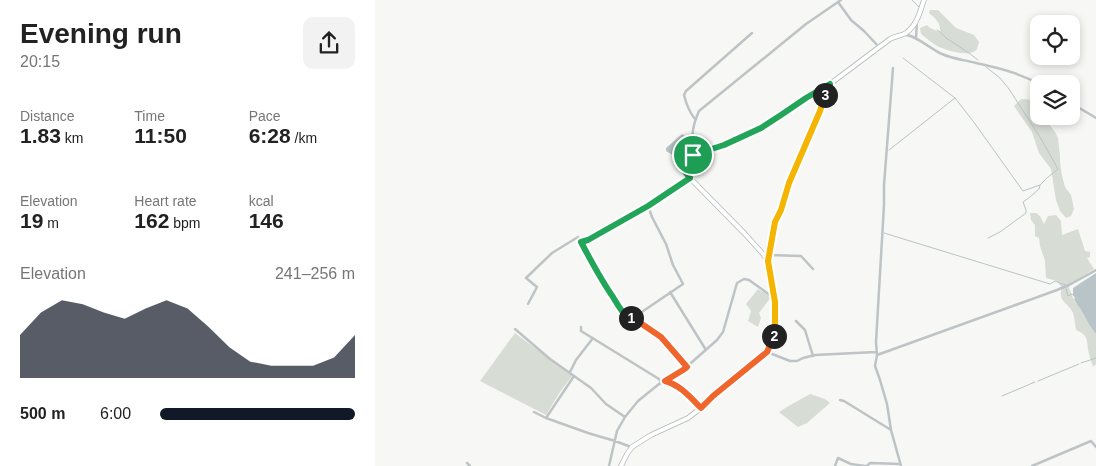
<!DOCTYPE html>
<meta charset="utf-8">
<style>
:root{--surface:#fff;--page:#f2f2f2;--text:#222;--muted:#767676;--accent:#111827}
body{margin:0;font-family:Helvetica,sans-serif;background:var(--page);color:var(--text);height:100vh;display:flex;flex-direction:column;font-size:19px;white-space:nowrap}
*{box-sizing:border-box;margin:0}
p{font-size:16px;color:var(--muted)}
.icon{flex:none;width:28px;height:28px;fill:none;stroke:currentColor;stroke-width:2;stroke-linecap:round;stroke-linejoin:round}
.map{position:relative;flex:1;overflow:hidden}
.panel{display:flex;flex-direction:column;background:var(--surface);width:375px}
.panel>*{flex:none}
.controls{position:absolute;left:655px;top:15px;display:grid;gap:10px}
.controls a{display:grid;place-items:center;width:50px;height:50px;border-radius:10px;background:var(--surface);box-shadow:0 2px 8px #0003;font-size:25px}
.pin{position:absolute;display:grid;place-items:center;width:42px;height:42px;color:#fff;margin:-21px;border:2px solid #fff;border-radius:50%;box-shadow:0 1px 5px #0007}
.km{position:absolute;width:25px;height:25px;margin:-12px;border-radius:50%;background:#222;color:#fff;font-size:14px;line-height:25px;text-align:center}
.round{display:grid;place-items:center;flex:none;width:52px;height:52px;border-radius:10px;background:var(--page)}
.headline{display:flex;align-items:center;justify-content:space-between;height:85px;padding:0 20px}
h1{font-size:28px;font-weight:800;line-height:38px}
.figures{display:grid;grid-template-columns:repeat(3,1fr);gap:8px;height:85px;padding:5px 20px}
.figures div{display:grid;align-content:center}
.figures b{font-size:21px;font-weight:800}
.figures small{font-size:14px;font-weight:400}
.figures p{font-size:14px}
.chart{height:140px;padding:10px 20px}
.chart p{display:flex;justify-content:space-between}
.chart svg{width:100%;height:90px;margin-top:5px;fill:var(--accent);opacity:.7}
ul{padding:0 20px;list-style:none;font-size:16px}
li{display:grid;grid-template-columns:80px 60px 1fr;align-items:center;height:38px}
li i{height:12px;border-radius:6px;background:var(--accent)}
main{display:flex;flex:1;min-height:0}
.map>svg:first-child{display:block}
.green{fill:#d7dcd4}
.water{fill:#b8c4c8}
.lines{fill:none;stroke-linecap:round;stroke-linejoin:round}
.stream{stroke:#b8c4c8;stroke-width:1}
.secondary-casing{stroke:#b1b7bb;stroke-width:5.5}
.street{stroke:#bec3c6;stroke-width:2.5}
.secondary{stroke:#fff;stroke-width:4}
.split-1-casing{stroke:#fff;stroke-width:10}
.split-2-casing{stroke:#fff;stroke-width:10}
.split-3-casing{stroke:#fff;stroke-width:10}
.split-4-casing{stroke:#fff;stroke-width:10}
.split-1{stroke:#22a559;stroke-width:6}
.split-2{stroke:#f0652b;stroke-width:6}
.split-3{stroke:#f5b400;stroke-width:6}
.split-4{stroke:#22a559;stroke-width:6}
</style>
<main>
<section class="panel">
<div class="headline"><div><h1>Evening run</h1><p>20:15</p></div><a class="round"><svg class="icon" aria-label="share" viewBox="0 0 24 24"><path d="M12 15V3M7 8l5-5 5 5M5 13v7h14v-7"/></svg></a></div>
<div class="figures">
<div><p>Distance</p><b>1.83<small> km</small></b></div>
<div><p>Time</p><b>11:50</b></div>
<div><p>Pace</p><b>6:28<small> /km</small></b></div>
</div>
<div class="figures">
<div><p>Elevation</p><b>19<small> m</small></b></div>
<div><p>Heart rate</p><b>162<small> bpm</small></b></div>
<div><p>kcal</p><b>146</b></div>
</div>
<div class="chart"><p><span>Elevation</span>241–256 m</p>
<svg viewBox="0 0 160 44" preserveAspectRatio="none"><path d="M0 44V23L10 12L20 6L30 8L40 12L50 15L60 10L70 6L80 10L90 19L100 29L110 36L120 38L130 38L140 38L150 34L160 23V44z"/></svg>
</div>
<ul>
<li><b>500 m</b>6:00<i style="width:100%"></i></li>
</ul>
</section>
<div class="map">
<svg width="721" height="466" viewBox="0 0 721 466">
<rect width="100%" height="100%" fill="#f7f7f5"/>
<path class="green" d="M555,10H563L581,28L599,35L604,42C604,42 602,49 602,49C595,59 566,49 559,44C554,41 550,37 546,34L545,28L552,25L555,28L564,32L565,31C566,23 560,18 554,13Z
M646,99L661,100L664,104V116H671L676,127L680,132L683,138L685,156V162L687,176L690,187L696,195L699,209L696,216L691,218L685,211L681,200L676,169L664,153L657,132L639,106Z
M655,213H661L665,216L669,224L673,216L681,215L686,221L687,235L703,229L710,251L715,252V257L712,258L719,269L693,285C696,293 699,302 705,308L715,326L721,334V364L718,367C717,363 715,358 714,354C711,341 715,336 701,330C700,325 700,319 698,313C694,303 682,302 687,288L682,281L671,278L670,261L665,246L664,238L660,236V225L656,220Z
M383,289L396,297L384,313L386,318L383,327L373,321L376,311L371,304Z
M140,333L197,376L185,392L171,415L105,381Z
M435,394L450,399L455,403L432,423L423,427L404,412L412,407Z"/>
<path class="water" d="M307,134C314,137 317,143 315,150C309,153 304,152 298,155L291,151V148Z
M721,273V334L715,326L705,308L703,306L699,299L700,298L698,294V288Z"/>
<g class="lines">
<path class="stream" d="M537,0L544,7
M562,30C566,32 568,35 571,38C582,45 593,52 603,60
M528,58L580,98L598,121L648,191L665,185
M611,67L625,78L634,89L665,137L683,169L672,178L665,185L664,189L655,197L648,202L651,210V213L625,232L613,238
M514,150L580,98
M509,233L675,284L680,281L687,284
M688,284H689L690,285
M691,289L693,296L697,294L701,298
M706,363L721,358
M663,381L704,364
M627,396L660,382"/>
<g class="secondary-casing">
<path id="secondary" d="M246,466L252,454L257,447L276,435L313,418L326,408L338,396L392,352L400,331V302L393,261L388,254L370,234L315,178C309,171 301,163 313,157L349,145L386,128L431,98L455,84L515,39C520,36 526,36 531,33C542,25 545,12 549,0"/>
</g>
<path class="street" d="M463,2L476,20L489,31L504,47
M530,35C539,34 557,50 567,54C578,59 590,60 601,63C624,68 644,73 664,84
M541,38L542,21
M518,68L509,185V205L501,342L502,355L500,366L505,380L512,404L516,430L526,466
M696,103L721,118
M320,119C315,113 311,103 309,95L311,91L377,33
M318,155C317,137 316,129 324,111L431,24L466,0
M205,242L213,240L273,206L315,178
M394,255L426,256L438,269
M393,260L399,222L406,209L413,183L445,111L455,84
M295,292L331,350
M153,304L162,287L151,278L177,253L203,237C209,250 243,313 254,318C256,318 257,318 258,318L287,337L312,367
M258,318L308,284L298,265L291,244L277,217L273,206
M421,321L430,330L438,356
M206,327V331L284,379L287,383
M140,329L175,359L216,388L231,404L250,417
M392,352L415,361H422L428,358L440,355L501,352
M502,355L682,290L694,285L721,270
M195,372L201,360L218,338
M291,382C306,386 316,398 326,408
M465,400L469,401L516,430
M159,412L171,418L213,433L240,441L256,447
M171,418L199,376
M92,463L95,466
M234,466L242,431L250,417L263,401L284,384L294,380L308,370L342,340L348,332L362,283L369,279L374,280L399,298
M460,466L463,458L476,464L490,466
M492,466L495,463L525,464
M657,466L716,441L721,447"/>
<use href="#secondary" class="secondary"/>
</g>
<g class="lines">
<g class="split-1-casing">
<path id="split-1" d="M256,318C247,314 243,305 238,297C226,280 216,261 206,242L213,240L273,206L315,178L308,169L307,162L309,159L318,155"/>
</g>
<g class="split-2-casing">
<path id="split-2" d="M256,318H258L286,337L312,367L308,370L290,381C305,385 315,397 326,408L338,396L392,352L399,336"/>
</g>
<g class="split-3-casing">
<path id="split-3" d="M399,336L400,331V302L393,261L400,222L406,210L414,183L445,111L450,95"/>
</g>
<g class="split-4-casing">
<path id="split-4" d="M318,155L349,145L386,128L406,115L431,98L455,84L450,95"/>
</g>
<use href="#split-1" class="split-1"/>
<use href="#split-2" class="split-2"/>
<use href="#split-3" class="split-3"/>
<use href="#split-4" class="split-4"/>
</g>
</svg>
<div class="controls">
<a><svg class="icon" aria-label="locate" viewBox="0 0 24 24"><circle cx="12" cy="12" r="6"/><path d="M12 2v4M12 18v4M2 12h4M18 12h4"/></svg></a>
<a><svg class="icon" aria-label="layers" viewBox="0 0 24 24"><path d="M12 4l9 5-9 5-9-5zM3 14l9 5 9-5"/></svg></a>
</div>
<div class="pin" style="left:318px;top:155px;background:#1e9e55"><svg class="icon" aria-label="arrive" viewBox="0 0 24 24"><path d="M6 21V4h12l-3 4 3 4H6"/></svg></div>
<b class="km" style="left:256px;top:318px">1</b>
<b class="km" style="left:399px;top:336px">2</b>
<b class="km" style="left:450px;top:95px">3</b>
</div>
</main>
